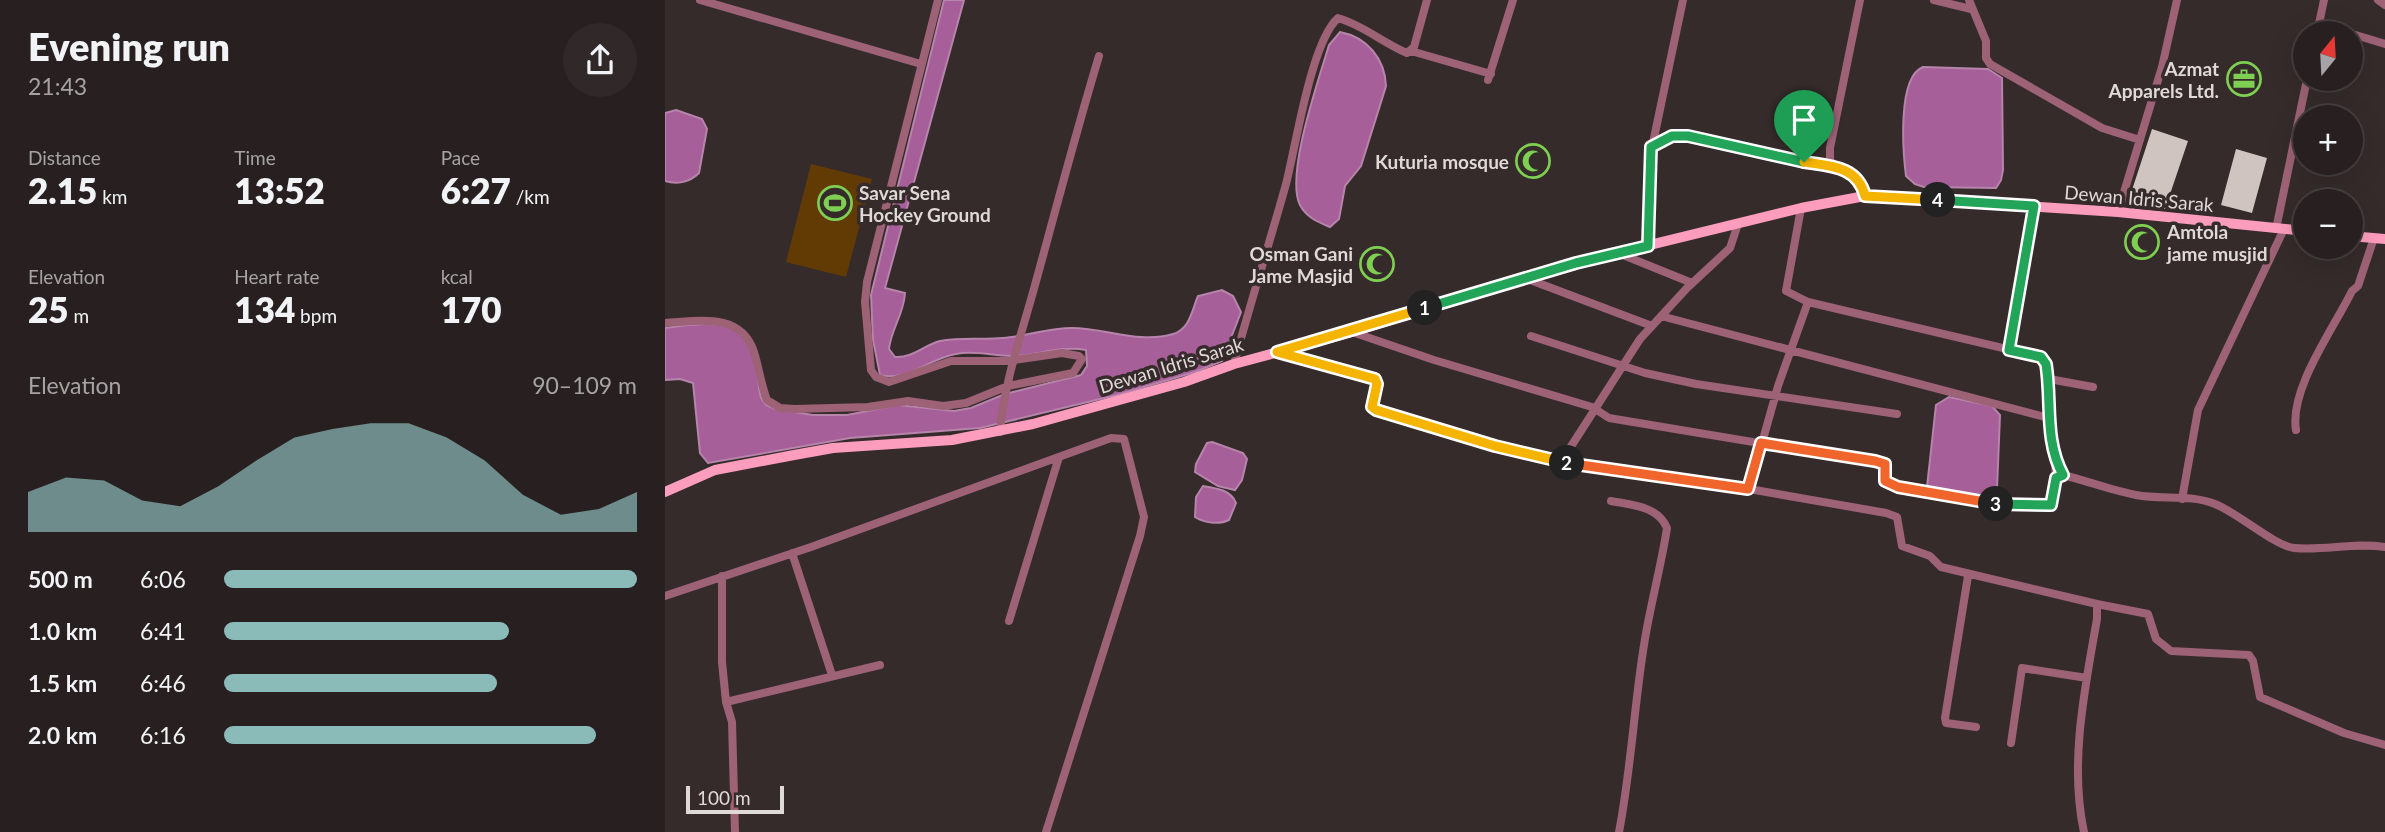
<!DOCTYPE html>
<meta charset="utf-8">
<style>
:root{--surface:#282020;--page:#302829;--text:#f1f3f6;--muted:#a5a3a5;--line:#443e3e;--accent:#8bbbb9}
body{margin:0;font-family:Lato,sans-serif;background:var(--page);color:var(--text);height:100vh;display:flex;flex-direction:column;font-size:26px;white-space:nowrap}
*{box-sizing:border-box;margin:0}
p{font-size:23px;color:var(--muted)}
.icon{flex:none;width:38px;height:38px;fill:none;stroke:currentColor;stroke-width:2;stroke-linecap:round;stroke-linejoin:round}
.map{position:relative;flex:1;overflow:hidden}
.details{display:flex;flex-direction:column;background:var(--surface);width:665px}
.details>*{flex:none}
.needle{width:46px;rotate:18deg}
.tools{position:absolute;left:1628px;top:21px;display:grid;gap:14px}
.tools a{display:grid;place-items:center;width:70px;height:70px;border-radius:50%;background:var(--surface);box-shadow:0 7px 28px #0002,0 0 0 2px var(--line);font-size:35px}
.scale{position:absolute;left:21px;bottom:18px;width:98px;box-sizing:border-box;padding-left:7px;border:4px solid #dfd9d8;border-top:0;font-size:19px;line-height:24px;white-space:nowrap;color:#dfd9d8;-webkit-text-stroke:5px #352b2b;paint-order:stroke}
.pin{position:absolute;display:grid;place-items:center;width:60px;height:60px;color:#fff;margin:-72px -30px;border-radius:50% 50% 50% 0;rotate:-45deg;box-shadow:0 0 7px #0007}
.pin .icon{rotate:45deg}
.km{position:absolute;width:35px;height:35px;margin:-18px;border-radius:50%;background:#222;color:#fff;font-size:19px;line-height:35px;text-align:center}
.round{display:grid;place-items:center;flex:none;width:74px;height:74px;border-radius:37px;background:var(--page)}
.summary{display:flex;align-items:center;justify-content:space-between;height:119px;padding:0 28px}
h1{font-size:38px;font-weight:800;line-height:52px}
.stats{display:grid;grid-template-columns:repeat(3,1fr);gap:10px;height:119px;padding:7px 28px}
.stats div{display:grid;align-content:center}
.stats b{font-size:35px;font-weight:800}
.stats small{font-size:19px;font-weight:400}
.stats p{font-size:19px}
.chart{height:196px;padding:14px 28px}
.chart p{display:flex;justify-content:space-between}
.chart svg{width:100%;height:126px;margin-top:7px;fill:var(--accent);opacity:.7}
ul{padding:0 28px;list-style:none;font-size:23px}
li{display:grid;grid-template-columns:112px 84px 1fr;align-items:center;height:52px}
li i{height:18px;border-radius:9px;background:var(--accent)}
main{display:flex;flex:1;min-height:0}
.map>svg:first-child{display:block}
.green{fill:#623b04}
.water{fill:#a65f98;stroke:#b784ab;stroke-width:2}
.building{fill:#d0c4c0}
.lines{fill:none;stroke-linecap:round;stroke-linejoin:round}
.minor{stroke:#9d6276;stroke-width:8}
.major{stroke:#fd9dbe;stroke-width:10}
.split-1-casing{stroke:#fff;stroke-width:14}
.split-2-casing{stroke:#fff;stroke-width:14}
.split-3-casing{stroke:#fff;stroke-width:14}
.split-4-casing{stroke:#fff;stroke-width:14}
.split-5-casing{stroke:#fff;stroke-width:14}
.split-1{stroke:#22a559;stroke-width:9}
.split-2{stroke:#f5b400;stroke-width:9}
.split-3{stroke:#f0652b;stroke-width:9}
.split-4{stroke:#22a559;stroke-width:9}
.split-5{stroke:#f5b400;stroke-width:9}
.labels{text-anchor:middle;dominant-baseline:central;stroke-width:7;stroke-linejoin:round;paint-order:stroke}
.poi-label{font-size:19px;font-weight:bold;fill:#dfd9d8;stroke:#352b2b;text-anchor:end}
.street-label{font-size:19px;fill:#dfd9d8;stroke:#352b2b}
</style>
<main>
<section class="details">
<div class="summary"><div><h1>Evening run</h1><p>21:43</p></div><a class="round"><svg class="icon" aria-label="share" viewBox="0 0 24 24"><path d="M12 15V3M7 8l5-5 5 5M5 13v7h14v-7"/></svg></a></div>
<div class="stats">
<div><p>Distance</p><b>2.15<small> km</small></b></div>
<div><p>Time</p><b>13:52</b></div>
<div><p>Pace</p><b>6:27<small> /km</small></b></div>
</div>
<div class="stats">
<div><p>Elevation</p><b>25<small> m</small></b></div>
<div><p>Heart rate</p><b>134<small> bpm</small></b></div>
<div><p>kcal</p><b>170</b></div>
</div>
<div class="chart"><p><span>Elevation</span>90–109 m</p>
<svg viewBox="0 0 160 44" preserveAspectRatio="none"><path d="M0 44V30L10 25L20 26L30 33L40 35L50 28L60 19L70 11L80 8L90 6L100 6L110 11L120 19L130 31L140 38L150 36L160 30V44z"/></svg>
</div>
<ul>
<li><b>500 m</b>6:06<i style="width:100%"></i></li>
<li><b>1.0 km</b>6:41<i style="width:69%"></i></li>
<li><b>1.5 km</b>6:46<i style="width:66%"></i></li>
<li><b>2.0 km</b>6:16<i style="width:90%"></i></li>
</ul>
</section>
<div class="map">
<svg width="1720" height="832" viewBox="0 0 1720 832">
<rect width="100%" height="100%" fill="#352b2b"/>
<path class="green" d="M146,164L207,179L181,277L121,262Z"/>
<path class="water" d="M279,0H299L220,288L240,293C239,314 226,329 224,349L230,357C248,358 259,345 275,341C296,337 317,340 338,338C361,336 384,328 407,328C441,328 474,344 508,334C525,329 527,310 533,296L557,290L568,296L576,312L557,361L530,372L452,395L315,428L185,438L43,463L35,453L28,383L15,379L0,380V328C25,325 68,315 83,343C91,358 92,381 96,398L101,405L110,409L148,415H182L233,405L289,411L306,408L340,394L416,375L422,366L421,350C395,345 371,356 346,356C328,356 309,350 291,354C265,358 242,382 215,375L208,340L206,295Z
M675,32C702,37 720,59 721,86L696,166L680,186L674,219L665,227C653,222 642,218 635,205C620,175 654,79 664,45Z
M1258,67L1323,69L1337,78L1338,170L1336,180L1331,188L1259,187L1250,184L1241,176C1238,152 1232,77 1258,67Z
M11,110L37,119L42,129L34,173C25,182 12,185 0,181V113Z
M1284,397L1327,406L1335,415L1332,489L1326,497L1321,499L1262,487L1271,405Z
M547,442L578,453L582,459L577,480L570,490L553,486L530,472L531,464L542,443Z
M538,486C551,488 566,490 571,503L564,520C554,525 539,523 530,517L531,497Z"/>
<path class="building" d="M1487,129L1523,141L1500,209L1464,199Z
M1571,149L1602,158L1587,213L1556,205Z"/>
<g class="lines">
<path class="minor" d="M35,0L256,64
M1269,0L1306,9
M1304,0L1321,41V58L1325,64L1437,128L1475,140
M1713,0L1720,5
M1654,24L1720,44
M1652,33L1659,0
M746,51L826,74
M823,80L848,0
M986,147L1007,136H1023L1169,167C1187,172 1195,177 1200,196
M1169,167L1165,159V148L1195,0
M1136,208L1121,291L1143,302L1376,357C1393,379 1378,438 1398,475C1422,481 1446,490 1471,495C1496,500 1526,494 1550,504C1573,513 1610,546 1629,548C1660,551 1689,542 1720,547
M1453,212L1497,67L1512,0
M1611,229L1642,79
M983,246L985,157L1018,0
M953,253L1027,283
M860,278L987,326
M1143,302L1113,386L1084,489L1221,513L1232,517L1237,546L1265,556L1276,567L1432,604V619C1420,687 1404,764 1419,832
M996,316L1384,418
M0,323C34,321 76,312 89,352C94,368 96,385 102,400L115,408L129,409L203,407L243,401L278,406L301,403L343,386L408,373L417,359L414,356L397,353L342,361H286L224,382L211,377L206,370L200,302L202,282L273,0
M687,332L769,360L927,407L944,418L1220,464L1219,477L1224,483L1333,504L1381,507L1386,505L1391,478L1390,462
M866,336L980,373L1031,384L1232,414
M1344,350L1369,206
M612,352L710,379L712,384L707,407L711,410L885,461L1084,489
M569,364C585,304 604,245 621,184C631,146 646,42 673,18C698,25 718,43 742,53L749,47L762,0
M1384,379L1428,387
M1631,430C1624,389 1669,328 1687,291L1693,286L1709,238
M335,432C339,382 357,333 370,285C391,209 411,132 434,56
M896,462L975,339L1022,288L1065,248L1073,224
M1517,499L1533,410L1619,229
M946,501C967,505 993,506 1002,528C996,567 985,606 979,645C969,707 966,770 954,832
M127,553L167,675
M57,576V662L61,702L67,722L70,832
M1303,576L1280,718L1281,723L1311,727
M0,596L146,547L446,438L459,439L479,517L475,536L381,832
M1432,604L1483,614L1491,639L1506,651L1584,655L1588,661L1595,697L1679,733L1720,745
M344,621L394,457
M61,702L215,665
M1346,743L1357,668L1422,678"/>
<path class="major" d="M1685,236L1720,239
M0,492L50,470L129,455L168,448L287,440L368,424L519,382L569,364L687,332L911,263L1136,208L1200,196L1453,212L1640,231"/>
</g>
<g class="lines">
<g class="split-1-casing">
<path id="split-1" d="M760,308L911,263L983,246L986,147L1007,136H1023L1139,162"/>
</g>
<g class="split-2-casing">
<path id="split-2" d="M760,308L612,352L710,379L712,384L707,407L711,410L830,446L902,463"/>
</g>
<g class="split-3-casing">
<path id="split-3" d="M902,463L1083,489L1096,443L1210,461L1220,464V481L1233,487L1331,504"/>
</g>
<g class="split-4-casing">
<path id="split-4" d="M1273,200L1369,206L1344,350L1376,357L1381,364C1387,401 1379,440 1398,475L1391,478L1386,505L1331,504"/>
</g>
<g class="split-5-casing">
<path id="split-5" d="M1139,162C1165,166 1193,166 1200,196L1273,200"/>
</g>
<use href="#split-1" class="split-1"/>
<use href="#split-2" class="split-2"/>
<use href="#split-3" class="split-3"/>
<use href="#split-4" class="split-4"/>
<use href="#split-5" class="split-5"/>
</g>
<defs>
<g id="office-ring" transform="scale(1.75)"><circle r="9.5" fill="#352b2b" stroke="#7fd052" stroke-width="1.5"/><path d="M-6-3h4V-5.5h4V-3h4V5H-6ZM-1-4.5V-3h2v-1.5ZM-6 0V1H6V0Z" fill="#7fd052"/></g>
<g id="mosque-ring" transform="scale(1.75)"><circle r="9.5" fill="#352b2b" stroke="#7fd052" stroke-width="1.5"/><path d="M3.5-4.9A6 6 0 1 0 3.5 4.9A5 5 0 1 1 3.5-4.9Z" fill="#7fd052"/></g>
<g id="stadium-ring" transform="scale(1.75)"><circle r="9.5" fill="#352b2b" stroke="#7fd052" stroke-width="1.5"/><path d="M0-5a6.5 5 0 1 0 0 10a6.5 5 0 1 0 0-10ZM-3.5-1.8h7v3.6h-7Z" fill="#7fd052"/></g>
</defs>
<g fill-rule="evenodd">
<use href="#office-ring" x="1579" y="79"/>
<use href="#mosque-ring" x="868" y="161"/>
<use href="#stadium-ring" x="170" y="203"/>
<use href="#mosque-ring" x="1477" y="242"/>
<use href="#mosque-ring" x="712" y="264"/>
</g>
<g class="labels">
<g class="poi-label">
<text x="1554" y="68">Azmat<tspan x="1554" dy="22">Apparels Ltd.</tspan></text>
<text x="844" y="161">Kuturia mosque</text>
<text x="194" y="192" text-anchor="start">Savar Sena<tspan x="194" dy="22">Hockey Ground</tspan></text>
<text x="1502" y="231" text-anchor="start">Amtola<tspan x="1502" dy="22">jame musjid</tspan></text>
<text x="688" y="253">Osman Gani<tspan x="688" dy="22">Jame Masjid</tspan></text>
</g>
<g class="street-label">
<text transform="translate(1474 198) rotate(5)">Dewan Idris Sarak</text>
<text transform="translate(506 365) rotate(-17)">Dewan Idris Sarak</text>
</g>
</g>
</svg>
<div class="tools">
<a><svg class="needle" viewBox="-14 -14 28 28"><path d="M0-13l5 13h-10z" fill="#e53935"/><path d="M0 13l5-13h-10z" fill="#a5a3a5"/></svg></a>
<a>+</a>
<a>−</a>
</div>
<div class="scale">100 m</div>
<div class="pin" style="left:1139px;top:162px;background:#1e9e55"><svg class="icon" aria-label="arrive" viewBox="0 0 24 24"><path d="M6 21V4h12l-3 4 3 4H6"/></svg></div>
<b class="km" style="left:760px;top:308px">1</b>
<b class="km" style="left:902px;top:463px">2</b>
<b class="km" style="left:1331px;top:504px">3</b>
<b class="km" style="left:1273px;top:200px">4</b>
</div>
</main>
